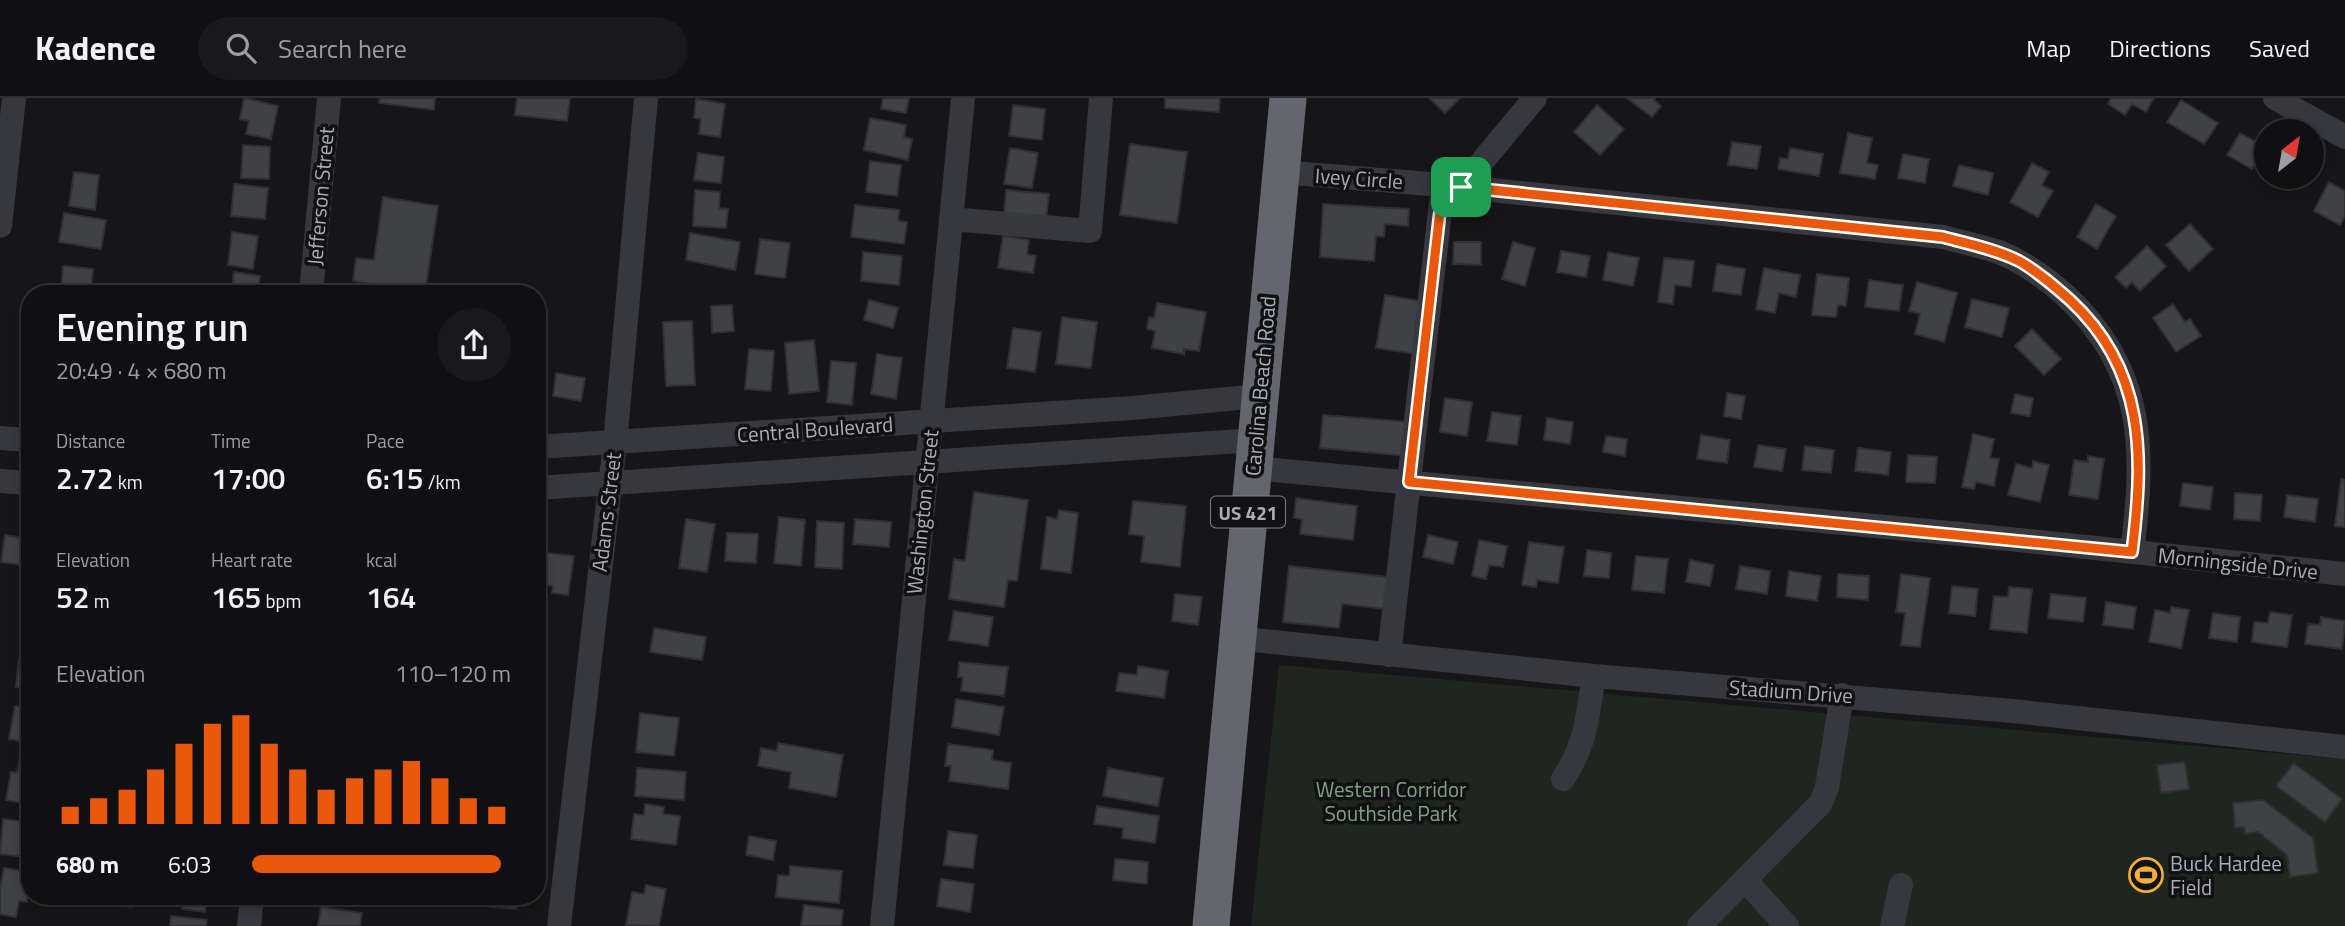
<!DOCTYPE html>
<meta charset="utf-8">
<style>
:root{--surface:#101012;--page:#19191b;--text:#f1f3f6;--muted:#9c9d9f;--line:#303032;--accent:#ea580c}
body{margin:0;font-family:"Titillium Web",sans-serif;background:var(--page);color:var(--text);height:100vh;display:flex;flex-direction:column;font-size:26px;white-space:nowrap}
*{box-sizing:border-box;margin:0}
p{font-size:23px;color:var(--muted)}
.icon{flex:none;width:38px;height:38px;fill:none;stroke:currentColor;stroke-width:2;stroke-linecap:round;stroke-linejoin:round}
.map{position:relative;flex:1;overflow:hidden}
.drawer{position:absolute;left:21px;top:187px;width:525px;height:620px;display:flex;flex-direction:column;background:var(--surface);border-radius:28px;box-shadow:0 4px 10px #0003,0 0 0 2px var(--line)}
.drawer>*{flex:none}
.needle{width:46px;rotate:31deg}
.tools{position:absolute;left:2254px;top:21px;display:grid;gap:14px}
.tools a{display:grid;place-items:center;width:70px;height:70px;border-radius:50%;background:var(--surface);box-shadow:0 4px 10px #0003,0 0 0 2px var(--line);font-size:35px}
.pin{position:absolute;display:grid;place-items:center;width:60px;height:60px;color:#fff;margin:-30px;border-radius:14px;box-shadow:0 4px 10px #0006}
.round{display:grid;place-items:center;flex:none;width:74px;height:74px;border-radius:37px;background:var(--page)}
.head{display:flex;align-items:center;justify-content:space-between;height:119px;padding:0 35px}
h1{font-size:38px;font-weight:600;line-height:52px}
.stats{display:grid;grid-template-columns:repeat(3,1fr);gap:10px;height:119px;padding:7px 35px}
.stats div{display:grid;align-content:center}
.stats b{font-size:30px;font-weight:600}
.stats small{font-size:19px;font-weight:400}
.stats p{font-size:19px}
.chart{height:196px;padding:14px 35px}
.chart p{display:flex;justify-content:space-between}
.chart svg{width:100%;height:126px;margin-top:7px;stroke:var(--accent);stroke-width:6}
ul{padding:0 35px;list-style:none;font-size:23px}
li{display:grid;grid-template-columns:112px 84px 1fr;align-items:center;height:52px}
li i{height:18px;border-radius:9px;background:var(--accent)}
header{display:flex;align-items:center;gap:42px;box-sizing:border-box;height:98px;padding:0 35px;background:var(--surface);border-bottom:2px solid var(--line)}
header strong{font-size:33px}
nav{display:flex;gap:38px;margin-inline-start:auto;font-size:24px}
.search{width:490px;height:63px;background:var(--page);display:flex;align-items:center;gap:18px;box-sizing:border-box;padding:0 24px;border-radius:38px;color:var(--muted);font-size:26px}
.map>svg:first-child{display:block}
.green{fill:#1e261f}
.building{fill:#404145;stroke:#303034;stroke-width:2}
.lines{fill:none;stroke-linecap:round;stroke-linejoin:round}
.minor{stroke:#37383d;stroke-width:24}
.highway{stroke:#63666e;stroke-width:37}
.route-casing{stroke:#fff;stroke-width:14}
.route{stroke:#ea580c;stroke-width:9}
.labels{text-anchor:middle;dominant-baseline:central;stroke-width:7;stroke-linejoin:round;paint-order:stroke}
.shield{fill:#111113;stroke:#7b7e86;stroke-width:2}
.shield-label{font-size:19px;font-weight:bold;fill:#a8adb8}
.street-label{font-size:21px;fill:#a8adb8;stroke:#111113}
.park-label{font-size:21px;fill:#7fa381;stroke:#111113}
.poi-label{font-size:21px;fill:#a8adb8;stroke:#111113;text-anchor:start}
</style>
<header>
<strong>Kadence</strong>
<div class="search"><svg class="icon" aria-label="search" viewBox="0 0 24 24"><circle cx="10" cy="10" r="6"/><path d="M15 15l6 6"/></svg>Search here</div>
<nav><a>Map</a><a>Directions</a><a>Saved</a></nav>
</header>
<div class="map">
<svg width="2345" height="828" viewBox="0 0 2345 828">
<rect width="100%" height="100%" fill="#161618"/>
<path class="green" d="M1279,567L2345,661V828H1251Z"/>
<path class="building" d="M244,0L278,8L271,41L246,36L249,23L240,21Z
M380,0H435L434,12L379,5Z
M517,0H570L567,23L515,17Z
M883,0H909L906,15L881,11Z
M1165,0H1220L1219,14L1165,10Z
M1429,0H1460L1445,15Z
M1627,0H1655L1654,2L1661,8L1652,19Z
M2111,0H2154L2146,14L2132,6L2125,17L2108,6Z
M696,1L725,6L720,39L699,36L701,21L694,20Z
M2181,2L2218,25L2204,46L2167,24Z
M1013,7L1045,11L1042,42L1009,38Z
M1597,7L1624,31L1600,57L1574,34Z
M870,20L906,27L904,39L912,41L908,62L864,52Z
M1848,35L1872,40L1867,65L1878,67L1875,81L1840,75Z
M2240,35L2265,49L2252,71L2227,57Z
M1732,44L1761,48L1757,71L1728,67Z
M1130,46L1187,54L1177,125L1120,117Z
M243,47L270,49L269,81L241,80Z
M1010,50L1038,55L1032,90L1004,86Z
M1790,50L1823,56L1819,78L1778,71L1780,60L1788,61Z
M698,55L724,59L721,85L694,82Z
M1903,56L1929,61L1925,85L1898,80Z
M870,63L901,67L897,98L866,94Z
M2032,65L2049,74L2042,87L2053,93L2038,119L2010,104Z
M1959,67L1993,75L1988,97L1953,88Z
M74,74L99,77L95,112L69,108Z
M2329,84L2345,93V118L2340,127L2314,113Z
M234,86L268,90L265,121L231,118Z
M695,92L720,94L719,110L728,111L726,130L693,128Z
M1006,92L1049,96L1046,121L1004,117Z
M383,99L438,108L425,195L405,192L404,196H371L373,186L353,183L356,160L374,162Z
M1323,106L1409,111L1408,128L1385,126L1384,139L1376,138L1374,163L1320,159Z
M2096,106L2116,118L2097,151L2077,139Z
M855,107L899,112L898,123L907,124L904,146L851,139Z
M64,115L106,122L101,151L59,144Z
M2190,126L2213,151L2189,173L2166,147Z
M232,134L258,138L253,171L228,167Z
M690,135L740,144L735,172L686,162Z
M1003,138L1029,142L1027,156L1036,158L1033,175L998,170Z
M760,141L790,145L785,180L755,176Z
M1454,144H1481V167L1453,166Z
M1513,144L1535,150L1525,188L1502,181Z
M2147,148L2166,168L2140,193L2132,184L2126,190L2115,179Z
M1561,153L1590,158L1586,179L1557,174Z
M863,154L902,158L899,187L861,183Z
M1608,154L1639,160L1633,188L1603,182Z
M1664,160L1694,163L1691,189L1675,187L1673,206L1658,204Z
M1717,166L1745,171L1741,197L1713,193Z
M63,168L93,171L91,195L61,192Z
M1764,170L1800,177L1796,199L1779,195L1775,215L1756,211Z
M234,174L260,178L257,196H231Z
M1817,176L1849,180L1846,208L1838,207L1836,219L1812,217Z
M1869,182L1903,187L1899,213L1865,209Z
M1917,184L1957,195L1944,244L1915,236L1920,216L1909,213Z
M453,188L499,195L498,196H451Z
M1385,197L1425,204L1416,256L1376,250Z
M1972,201L2009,210L2002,239L1965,229Z
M869,202L898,210L893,230L864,222Z
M1157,205L1206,214L1199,253L1184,251V256L1152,250L1155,233L1147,231L1149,219L1154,220Z
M2173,206L2185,224L2190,221L2201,238L2176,254L2153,220Z
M732,207L734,233L712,235L711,208Z
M1062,219L1097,224L1091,270L1056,266Z
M692,223L695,287L666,288L663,224Z
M1013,230L1041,234L1035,274L1007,270Z
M2032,231L2061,261L2044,277L2015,248Z
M814,242L819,293L789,296L785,245Z
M749,251L774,253L771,293L745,291Z
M877,256L902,260L896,301L871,296Z
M831,263L856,265L852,307L827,304Z
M556,275L585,280L581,303L553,298Z
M1727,295L1745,298L1741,321L1724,318Z
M2015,296L2033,300L2030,318L2011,315Z
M1445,300L1472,304L1467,338L1440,334Z
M1492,314L1521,318L1517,347L1487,343Z
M1323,317L1410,324L1408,358L1320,350Z
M1547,320L1573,324L1570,346L1544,342Z
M1973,336L1994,341L1990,360L1999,361L1994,388L1976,384L1974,391L1962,389Z
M1701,337L1730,342L1727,365L1697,361Z
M1606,338L1627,341L1625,358L1603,354Z
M1758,347L1786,351L1782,373L1754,369Z
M1805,348L1834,352L1831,375L1802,372Z
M1858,350L1891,354L1888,377L1855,373Z
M1908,357L1937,359L1935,385L1906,384Z
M2088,358L2104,361L2098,401L2069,397L2074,362L2088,364Z
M2033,363L2049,367L2040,404L2008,397L2016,366L2032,370Z
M2341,381L2345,382V429L2335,428Z
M2183,385L2213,389L2210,412L2180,408Z
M974,394L1028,402L1017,483L1008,482L1004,509L949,501L954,461L965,463Z
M2235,395L2262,397L2260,423L2234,421Z
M2287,397L2318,401L2315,424L2284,419Z
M1296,400L1357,408L1353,442L1300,436L1302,421L1294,420Z
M1133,403L1186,408L1180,469L1141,464L1144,438L1129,436Z
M1059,412L1078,415L1071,475L1041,471L1047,419L1057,421Z
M779,419L805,422L801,468L774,465Z
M686,421L715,426L707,474L679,470Z
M855,421L891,424L889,449L853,446Z
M817,423L844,425L842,471L815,469Z
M727,435L758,436L756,465L725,463Z
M5,437L30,441V468L1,464Z
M1428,437L1458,444L1453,466L1423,459Z
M1479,442L1507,448L1503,469L1489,467L1486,481L1472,478Z
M1529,444L1564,449L1558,485L1537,482L1536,489L1522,487Z
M1587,452L1611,455L1609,480L1584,478Z
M540,454L574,458L568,497L552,495L553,488L537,486Z
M1636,458L1668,461L1664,495L1632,492Z
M1690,462L1714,467L1710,488L1686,484Z
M1289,468L1388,479L1385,511L1342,506L1339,530L1283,524Z
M1740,468L1770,473L1767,496L1736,491Z
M1789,473L1821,478L1817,503L1786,498Z
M1838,476L1869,478L1868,502L1837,499Z
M1901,476L1930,480L1920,549L1901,547L1905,515L1896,514Z
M1952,488L1978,491L1975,518L1949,515Z
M2009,489L2032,491L2027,535L1990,531L1994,498L2008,499Z
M1175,496L1202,499L1198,527L1172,523Z
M2051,496L2086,500L2083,524L2048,520Z
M2106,504L2136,509L2133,531L2103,527Z
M2171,509L2189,512L2181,550L2149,544L2155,512L2170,515Z
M954,513L993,519L988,548L949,542Z
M2270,514L2292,517L2287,549L2252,544L2254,524L2268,525Z
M2213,515L2240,519L2237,544L2209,540Z
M2321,519L2345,523L2342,551L2305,546L2308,526L2320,527Z
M654,530L706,539L702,562L650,554Z
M19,561L30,562V591L16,589Z
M959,564L1008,569L1004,598L961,593L963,579H958Z
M1138,568L1168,573L1164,600L1116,593L1119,575L1137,577Z
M956,601L1004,609L999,637L952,629Z
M15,608L30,611V645L9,641Z
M640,615L679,620L674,658L636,654Z
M778,645L843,657L836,699L789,690L791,674L758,668L761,650L777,653Z
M948,646L993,652L992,662L1011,665L1008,691L949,683L951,668H945Z
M20,658L30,660V692L27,706L6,702L11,674L17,675Z
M2185,664L2189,691L2161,695L2157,667Z
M2294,665L2342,701L2325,724L2276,688Z
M637,670L686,674L684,702L635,698Z
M1108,670L1163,680L1158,708L1103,698Z
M2263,702L2313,740L2318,775L2290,779L2287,757L2258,734L2245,736L2244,729L2235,730L2233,705Z
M645,706L664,709L663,716L680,718L676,747L631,741L634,716L644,717Z
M1097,708L1159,718L1155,745L1122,740L1123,730L1094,726Z
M3,721L27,724L23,759L0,756Z
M948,733L977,737L973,770L944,767Z
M749,738L776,743L773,762L746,757Z
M1115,761L1148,764L1147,786L1113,782Z
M790,768L842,773L839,805L776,799L778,777L789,778Z
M4,770L30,774L27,804L19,803L16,819L0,816V791Z
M941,781L974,786L970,814L937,808Z
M646,787L666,791L659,828L626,827L632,794L644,796Z
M106,798H134L132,809L105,806Z
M171,798H207L205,814L182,811L183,806L170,804Z
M477,798H517L516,811L476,807Z
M804,807L843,812L841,828H801Z
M321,809L362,815L360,828H318Z
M171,818L207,822L206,828H170Z"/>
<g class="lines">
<path class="minor" d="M2275,0L2345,39
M1280,74L1443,87L1943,139C1961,144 1981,148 1999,154C2024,164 2046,180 2066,198C2146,272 2145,354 2132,454
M1461,89L1535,0
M951,121L1090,133L1101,0
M0,128L14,0
M311,196L329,0
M0,340L30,342
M537,349L1132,310L1259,298
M1253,370L1961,436L2345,476
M0,383L30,385
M537,390L1255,342
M1236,540L1594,578L2013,613L2345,649
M1389,557L1443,87
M1563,681C1587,644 1587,620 1594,578
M1745,782L1787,828
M249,828L252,798
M559,828L615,345L646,0
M882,828L963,0
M1699,828L1821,705L1827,689L1842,597
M1892,828L1901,787"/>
<path class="highway" d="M1211,828L1288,0"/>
</g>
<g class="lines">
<g class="route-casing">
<path id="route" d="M1443,87L1943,139C1968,146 1995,151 2019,163C2037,173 2054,188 2070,202C2146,272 2144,359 2132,454L1409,384Z"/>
</g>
<use href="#route" class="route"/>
</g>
<defs>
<g id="stadium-ring" transform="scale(1.75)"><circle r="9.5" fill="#111113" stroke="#f2b134" stroke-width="1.5"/><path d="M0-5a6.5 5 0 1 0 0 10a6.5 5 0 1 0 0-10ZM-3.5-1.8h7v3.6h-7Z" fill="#f2b134"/></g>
</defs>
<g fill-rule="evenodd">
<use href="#stadium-ring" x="2146" y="777"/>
</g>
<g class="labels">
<rect class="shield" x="1211" y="398.5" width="74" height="31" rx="5"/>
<g class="shield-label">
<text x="1248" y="414">US 421</text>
</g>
<g class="street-label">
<text transform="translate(1359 80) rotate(4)">Ivey Circle</text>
<text transform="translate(320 98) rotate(-85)">Jefferson Street</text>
<text transform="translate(1260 288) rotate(-85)">Carolina Beach Road</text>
<text transform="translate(815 331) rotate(-4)">Central Boulevard</text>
<text transform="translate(606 414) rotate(-83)">Adams Street</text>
<text transform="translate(922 414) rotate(-84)">Washington Street</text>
<text transform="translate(2238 465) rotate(6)">Morningside Drive</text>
<text transform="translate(1791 593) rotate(4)">Stadium Drive</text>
</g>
<g class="park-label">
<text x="1391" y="691">Western Corridor<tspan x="1391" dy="24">Southside Park</tspan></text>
</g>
<g class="poi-label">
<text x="2170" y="765">Buck Hardee<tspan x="2170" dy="24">Field</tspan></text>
</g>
</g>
</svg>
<div class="tools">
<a><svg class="needle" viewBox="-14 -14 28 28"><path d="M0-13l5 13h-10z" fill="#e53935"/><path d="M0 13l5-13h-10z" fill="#9c9d9f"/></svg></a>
</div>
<div class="pin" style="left:1461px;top:89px;background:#1e9e55"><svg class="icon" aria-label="arrive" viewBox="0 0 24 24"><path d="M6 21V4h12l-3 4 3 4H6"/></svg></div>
<section class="drawer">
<div class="head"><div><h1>Evening run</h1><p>20:49 · 4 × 680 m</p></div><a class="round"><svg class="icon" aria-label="share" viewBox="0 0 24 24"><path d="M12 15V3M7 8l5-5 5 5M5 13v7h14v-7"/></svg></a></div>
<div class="stats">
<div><p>Distance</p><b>2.72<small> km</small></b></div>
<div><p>Time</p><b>17:00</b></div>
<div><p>Pace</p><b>6:15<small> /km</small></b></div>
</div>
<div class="stats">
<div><p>Elevation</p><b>52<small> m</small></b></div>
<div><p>Heart rate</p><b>165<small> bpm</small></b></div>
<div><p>kcal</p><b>164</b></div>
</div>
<div class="chart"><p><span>Elevation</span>110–120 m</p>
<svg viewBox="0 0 160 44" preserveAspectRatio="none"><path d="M5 44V38M15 44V35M25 44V32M35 44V25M45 44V16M55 44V9M65 44V6M75 44V16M85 44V25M95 44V32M105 44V28M115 44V25M125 44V22M135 44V28M145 44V35M155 44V38"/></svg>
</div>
<ul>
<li><b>680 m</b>6:03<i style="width:96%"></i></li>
</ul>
</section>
</div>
